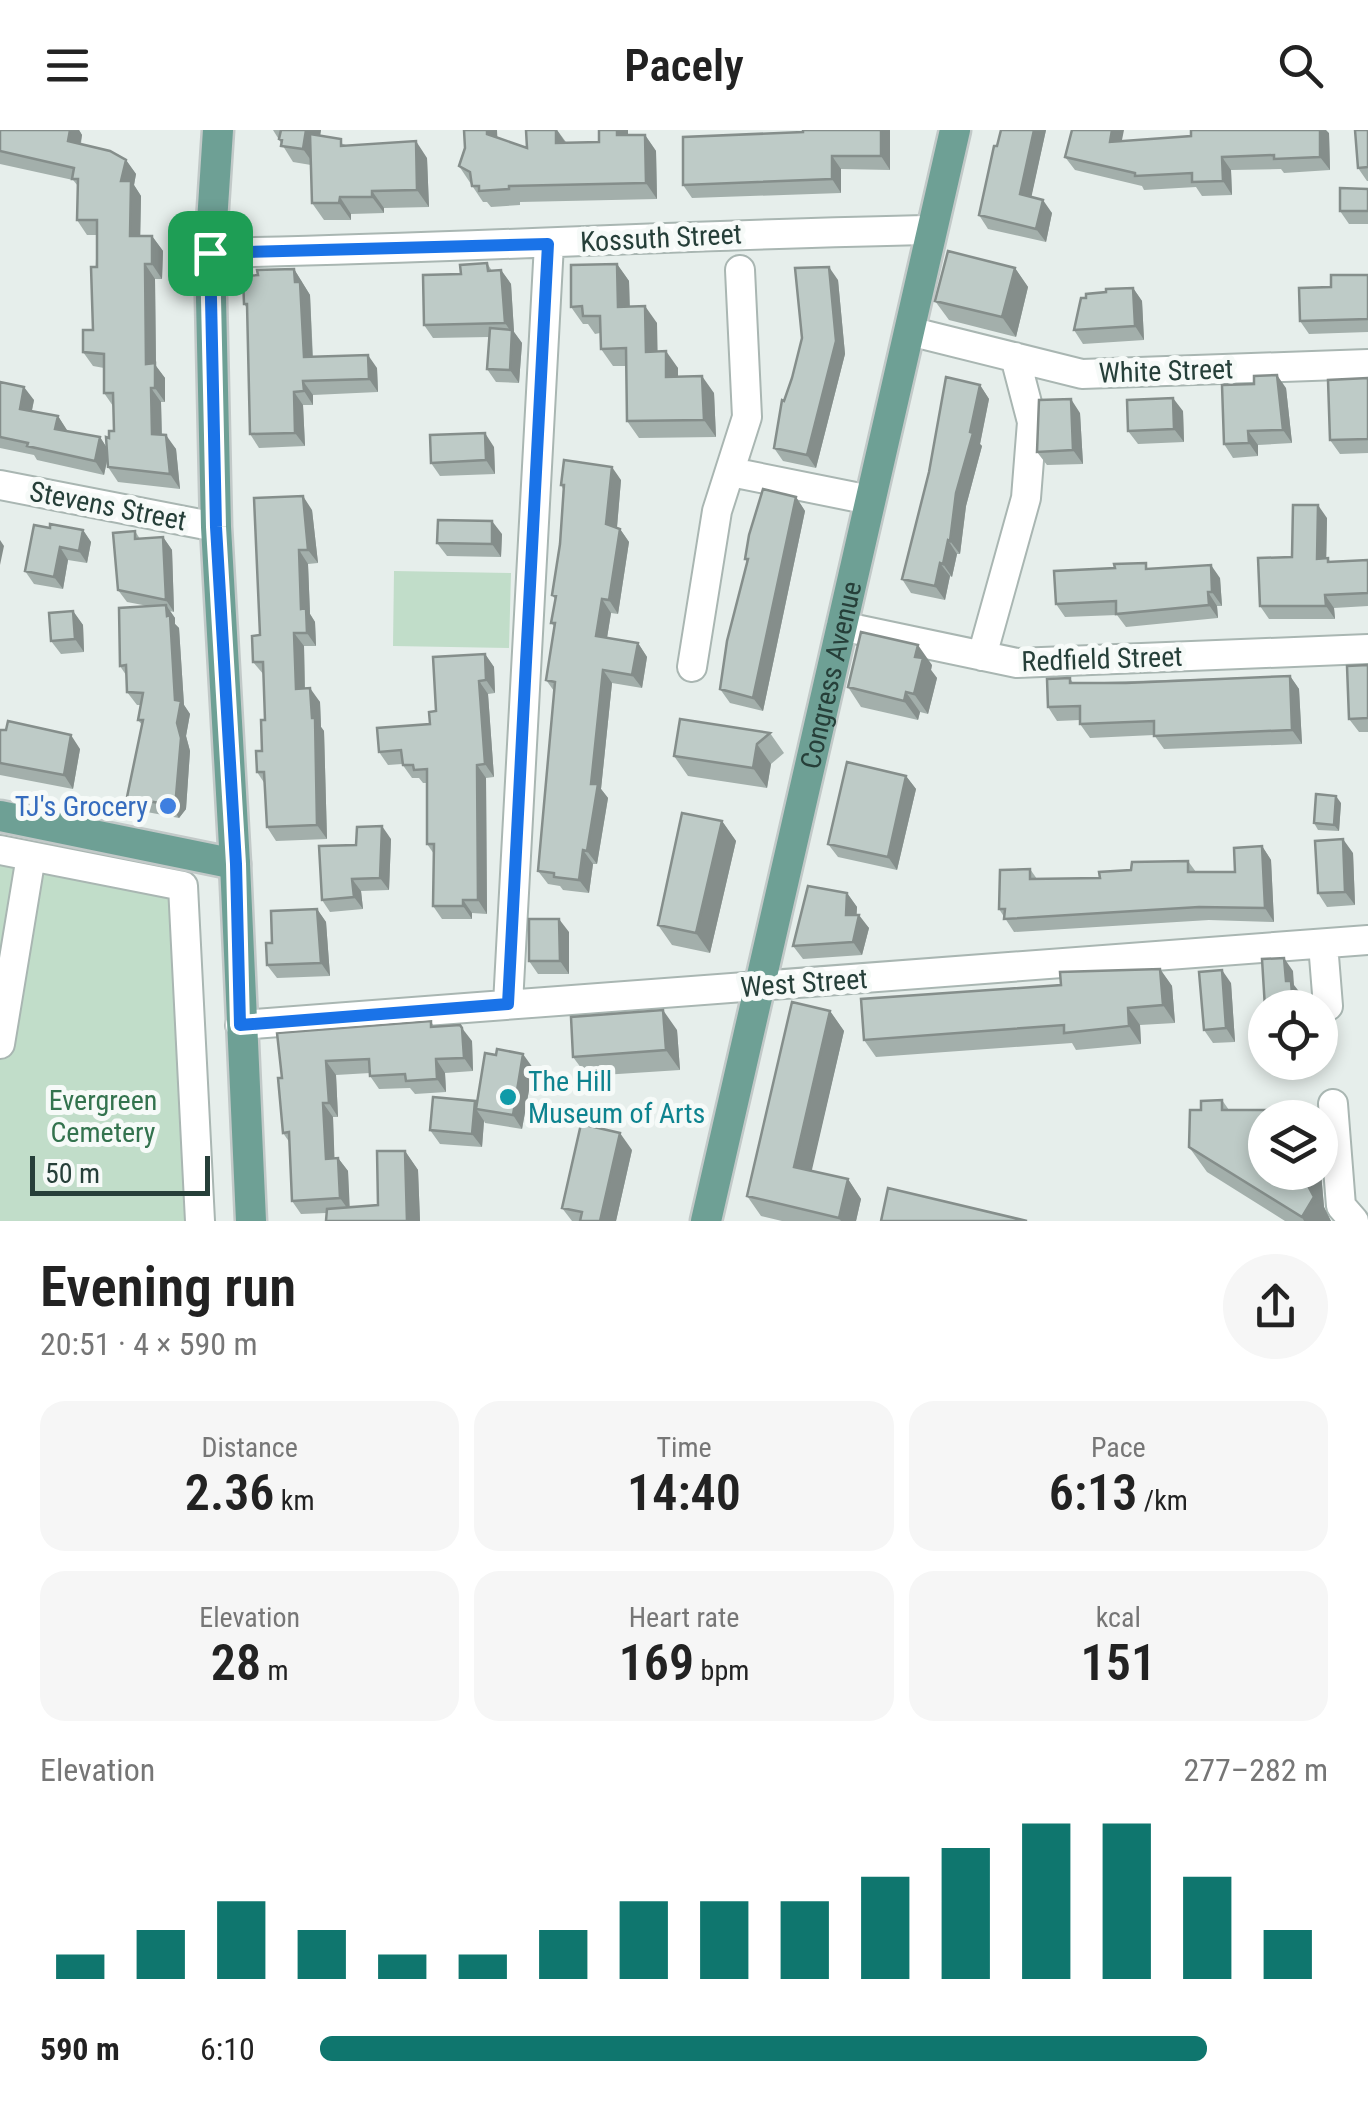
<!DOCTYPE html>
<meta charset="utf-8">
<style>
:root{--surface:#fff;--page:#f6f6f6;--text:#222;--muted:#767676;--accent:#0f766e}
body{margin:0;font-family:"Roboto Condensed",sans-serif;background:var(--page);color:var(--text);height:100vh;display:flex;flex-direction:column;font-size:38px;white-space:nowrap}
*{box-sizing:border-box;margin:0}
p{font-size:32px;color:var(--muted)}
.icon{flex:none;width:55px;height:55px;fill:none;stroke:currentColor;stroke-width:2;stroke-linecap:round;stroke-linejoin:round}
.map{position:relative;height:1091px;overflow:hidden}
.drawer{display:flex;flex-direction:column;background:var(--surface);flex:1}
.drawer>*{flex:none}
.tools{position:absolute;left:1248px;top:860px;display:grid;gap:20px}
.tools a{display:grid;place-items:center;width:90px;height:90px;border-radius:50%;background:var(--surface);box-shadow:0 5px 15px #0003;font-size:50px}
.scale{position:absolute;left:30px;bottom:25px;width:180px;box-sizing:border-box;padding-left:10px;border:5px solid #263f39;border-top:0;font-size:28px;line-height:35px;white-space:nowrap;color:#263f39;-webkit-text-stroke:8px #f6faf8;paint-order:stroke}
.pin{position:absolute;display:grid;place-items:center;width:85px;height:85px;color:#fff;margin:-42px;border-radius:20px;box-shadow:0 5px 15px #0006}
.round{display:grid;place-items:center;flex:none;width:105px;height:105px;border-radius:52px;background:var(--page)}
.overview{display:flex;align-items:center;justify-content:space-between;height:170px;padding:0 40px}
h1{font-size:55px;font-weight:600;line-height:75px}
.figures{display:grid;grid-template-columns:repeat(3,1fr);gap:15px;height:170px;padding:10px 40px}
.figures div{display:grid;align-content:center;border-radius:25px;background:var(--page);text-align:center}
.figures b{font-size:50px;font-weight:600}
.figures small{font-size:28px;font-weight:400}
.figures p{font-size:28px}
.chart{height:280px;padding:20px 40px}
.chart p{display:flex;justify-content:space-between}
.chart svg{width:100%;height:180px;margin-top:10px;stroke:var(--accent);stroke-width:6}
ul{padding:0 40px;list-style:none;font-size:32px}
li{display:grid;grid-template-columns:160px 120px 1fr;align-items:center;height:75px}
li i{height:25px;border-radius:12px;background:var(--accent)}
header{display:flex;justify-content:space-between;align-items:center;height:130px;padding:0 40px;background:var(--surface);font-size:45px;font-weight:600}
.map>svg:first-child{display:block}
.green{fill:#c1ddc9}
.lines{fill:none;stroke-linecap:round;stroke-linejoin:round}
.minor-casing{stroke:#a9b6b2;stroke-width:32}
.major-casing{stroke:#c2c9c8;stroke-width:35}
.minor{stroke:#fff;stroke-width:28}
.major{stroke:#6ea095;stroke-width:30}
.wall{fill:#a3afab}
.shaded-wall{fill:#858e8b}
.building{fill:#becbc7;stroke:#858e8b;stroke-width:2.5}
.route-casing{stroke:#fff;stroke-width:20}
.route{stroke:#1a73e8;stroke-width:12}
.shop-dot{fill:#3f7fe0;stroke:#f6faf8;stroke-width:4}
.culture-dot{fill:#0f9aa8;stroke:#f6faf8;stroke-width:4}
.labels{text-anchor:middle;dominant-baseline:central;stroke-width:10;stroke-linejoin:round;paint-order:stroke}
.street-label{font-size:28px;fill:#263f39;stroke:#f6faf8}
.shop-label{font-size:28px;fill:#366cbe;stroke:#f6faf8;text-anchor:end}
.culture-label{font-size:28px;fill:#0d838f;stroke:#f6faf8;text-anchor:start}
.park-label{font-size:28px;fill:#33734e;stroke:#f6faf8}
</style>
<header><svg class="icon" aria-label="menu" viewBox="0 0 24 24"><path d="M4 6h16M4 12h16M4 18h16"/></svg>Pacely<svg class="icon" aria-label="search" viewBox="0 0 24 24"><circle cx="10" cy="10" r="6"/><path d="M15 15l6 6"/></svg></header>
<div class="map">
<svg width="1368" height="1091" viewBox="0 0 1368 1091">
<rect width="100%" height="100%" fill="#e6eeeb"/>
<path class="green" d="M394,441L511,443L509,518L393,516Z
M0,707L193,745L212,1091H0Z"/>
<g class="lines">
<g class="minor-casing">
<path id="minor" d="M210,123C451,119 691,104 932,100
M909,201L1082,244L1368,234
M731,342L870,370
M0,355L216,397
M841,496L1017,533L1368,519
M982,526L1026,368L1032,292L1015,227
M692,537L717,381L747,287L740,140
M0,720L183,756L200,1091
M1323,814L1328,876
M508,874L549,114
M240,895L1368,810
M0,914L31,726
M1333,974L1341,1076L1354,1091"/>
</g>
<g class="major-casing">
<g id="major">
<path d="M218,0L210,123L216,397L235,734L251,1091"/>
<path d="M0,686L235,734"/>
<path id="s1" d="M706,1091L955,0"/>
</g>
</g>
<use href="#minor" class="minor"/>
<use href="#major" class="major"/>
</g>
<path class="wall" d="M0,0H79L82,5L81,14L126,30L136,44L134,55L141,66L140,106H152L163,121L162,149H155L156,236L165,248V272H161L162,305L176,319L180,359L118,352L108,337L107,331L104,345L37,330L34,325L0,318V252L34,270L32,281L58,286L67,301L100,307L106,317L109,308L114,301L113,276L104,263V238L93,236L83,222L93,200L97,105H87L77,90L78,56L73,50L0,34Z
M273,0H321L320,6L346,15L427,28L429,77L384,78V83L351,84V90H324L312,73L311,35L293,32Z
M526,0H557L566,12H599L628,5H645L656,21L657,69L520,72V75L491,77L487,72H483L459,36L498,8L527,18Z
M803,0H890V40L841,39V63L692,68L683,55L803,2Z
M1046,0L1031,67L1052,83L1046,112L988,99L979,85L997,16Z
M1368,0V51H1367L1358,38Z
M1329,3L1330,40L1284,43L1281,39L1231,40L1232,65L1202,66L1196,57L1144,60L1142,56L1075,40L1065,27L1122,11Z
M1368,59V94H1349L1340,81Z
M487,133L492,141L501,140L511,154L514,202L522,213L519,253L496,252L487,239L489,207L433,208L424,195L461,144Z
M617,134L629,151L630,177L657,193V221L678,238V246L714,263L716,307L639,308L627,291L626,236H613L601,219L600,203L595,204L588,194H583L571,177Z
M1015,138L1028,157L1016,207L949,190L935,171Z
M294,139L310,165L313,227L377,238L378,262L313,265V275H303L305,316L259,318L250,304L247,178L244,174L258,145Z
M1368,145V202L1309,204L1300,191L1331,157Z
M838,150L845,224L816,338L783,331L774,318L784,271Z
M1133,158L1142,171L1144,210L1083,214L1074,200L1086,168L1106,162Z
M1368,248V323L1340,324L1330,310Z
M980,255L989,269L980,314L982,316L966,376L960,424H957L952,447L950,446L945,470L911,463L902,449Z
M1286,258L1292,313L1258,315V326L1233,328L1224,314Z
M1183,281L1184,312L1138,314L1128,301Z
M1080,283L1083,334L1047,335L1037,322Z
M494,317L495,344L440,346L431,333Z
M621,350L617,398L620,399L629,412L618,484L611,483L607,508L638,513L647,527L642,558L612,553L601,659L608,668L597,734H593L589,763L563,760L560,756L548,754L538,741L554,561L546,550L555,497L551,493L555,469L552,465L560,414L563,359L561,355Z
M796,367L805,381L763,581L730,573L720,559L747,432L745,429Z
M312,380L318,433L308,434L310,484L315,492L316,516H304L305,559L320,572L321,597L324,601L327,709L276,711L267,697L265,654L257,642L262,621L265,590L264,545L253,532Z
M1327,388L1326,428L1330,431L1368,430V476L1334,478L1335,489H1269L1260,476L1292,427Z
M50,398L83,400L91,412L87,433L68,430L63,459L34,454L25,441Z
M135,401L140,409L163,407L172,420L174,482L170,481L175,488V494L179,498L184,575L190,584L186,606L190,621L186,679L179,688L136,680L127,667L142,595L138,590L141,575H137L127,562L126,545L120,536L148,476L127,472L118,460Z
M502,404L501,427L447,426L437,413Z
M1150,439L1220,448L1222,476H1217L1218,488L1126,497L1117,485L1065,487L1056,474Z
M73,481L83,495L84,522L61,524L51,511Z
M485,524L494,537L495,563L488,564L494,647L486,648L487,784L472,783V789H442L433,776L434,724L427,714V653H423L419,648H412L402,634L388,635L379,622L430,594L436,581Z
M932,535L931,540L937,548L928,584L920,582L918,590L861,577L848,557Z
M1368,536V602H1359L1349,589Z
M1290,546L1299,559L1302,614L1164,619L1154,605L1090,608L1080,594V590L1057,591L1048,577L1070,548L1073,553Z
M0,600L80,619L73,659L0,645Z
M770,603L784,623L771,634L767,658L688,646L674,626Z
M906,646L916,659L897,740L838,727L828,714Z
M1341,673L1339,701L1318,700L1314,693Z
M722,691L736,711L710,823L672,815L658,795Z
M391,709L389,760L361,761L363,779L330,782L322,770L356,715Z
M1262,716L1271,730L1274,792L1209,790L1014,802L999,779L1030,739L1037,749L1100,748L1131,740L1188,731L1196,742H1235Z
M1353,723L1355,775L1327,777L1318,763Z
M847,763L857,777L856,785L869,798L862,825L803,829L793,816Z
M317,779L326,792L330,846L277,848L267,835L272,813Z
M569,802V844H538L529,831Z
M1160,839L1172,856L1175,893L1140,895L1141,914L1076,920L1072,913L876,927L864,910L1061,855Z
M1231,853L1235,912L1213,913L1204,900Z
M830,881L844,901L811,1041L848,1049L861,1069L856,1091H782L761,1086L747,1066Z
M431,891L434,897L472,911L473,941L445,943L446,962L415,964L410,958L379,959L370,946V943L336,945L338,987H333L334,1028H338L348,1041L349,1077L378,1075L405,1021L418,1040L420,1091H326V1083L301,1084L292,1071L290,1013L283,1003L282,948Z
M677,900L680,940L587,946L573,927Z
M533,938L522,999L485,993L484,991L482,1017L440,1014L430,1000Z
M1222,970L1229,980H1300L1305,988H1265V1042H1320V1032L1324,1077L1331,1091H1285L1207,1042L1189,1017L1190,980H1201V971Z
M632,1020L616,1091H572L562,1078Z"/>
<path class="shaded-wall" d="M70,0H79L82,5L78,26L68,11Z
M306,0H321L315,36L303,19Z
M487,0H497L498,20L487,4Z
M556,0H557L567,15L556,13Z
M617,0H628V21L617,5Z
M881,0H890V40L881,26Z
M1034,0H1046L1029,78L1020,64Z
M1112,0H1124L1119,25L1110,12Z
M1320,0H1326L1329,3L1330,40L1320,27Z
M645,5L656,21L657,69L646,53Z
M416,11L427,28L429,77L417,60Z
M832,26L841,39V63L832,49Z
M1222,27L1231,40L1232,65L1223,51Z
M126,30L136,44L134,55L141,66L140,121L130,106L121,51Z
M372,61L384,78V83L372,67Z
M340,67L351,84V90L339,73Z
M1043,70L1052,83L1046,112L1036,99Z
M152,106L163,121L162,149L152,134Z
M145,134L155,149L156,236L165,248V272L155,258L146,234Z
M617,134L629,151L630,194L618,177Z
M829,137L838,150L845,224L816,338L807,325Z
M1015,138L1028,157L1016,207L1002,187Z
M294,139L310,165L313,240L304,227Z
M501,140L511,154L514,202L522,213L519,253L510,240L512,203L505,193Z
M1133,158L1142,171L1144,210L1135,196Z
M645,176L657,193L658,239L646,222Z
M666,221L678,238V264L666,247Z
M368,225L377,238L378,262L369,249Z
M1277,245L1286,258L1292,313L1283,300Z
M702,246L714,263L716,307L704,290Z
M303,251L313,265V275L304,261Z
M980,255L989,269L980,314L982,316L966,376L960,424L950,411L956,363Z
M24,257L34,270L29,293L20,279Z
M151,258L161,272L162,318L152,304Z
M294,262L303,275L305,316L295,303Z
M1173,268L1183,281L1184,312L1174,299Z
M1071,269L1080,283L1083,334L1073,320Z
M58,286L67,300L65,312L55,299Z
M1248,301L1258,315V326L1249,313Z
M485,303L494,317L495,344L486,330Z
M166,305L176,319L180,359L170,344Z
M100,307L109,321L104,345L95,331Z
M612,337L621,350L616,408L606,394Z
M303,366L312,380L318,433L308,420Z
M796,367L805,381L763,581L753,568Z
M1318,375L1327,388L1326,442L1317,429Z
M492,391L502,404L501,427L492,414Z
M620,399L629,412L618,484L609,470Z
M83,400L91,412L87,433L79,421Z
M163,407L172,420L174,482L166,470Z
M0,410L4,416L0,435Z
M948,410L957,424L952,447L943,434Z
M60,417L68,430L63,459L54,447Z
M299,420L308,434L310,484L315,492L316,516L307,503L301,479Z
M940,433L950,446L945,470L935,456Z
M1211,435L1220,448L1222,476L1212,462Z
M1208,462L1217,476L1218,488L1209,475Z
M1325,465L1334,478L1335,489L1326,476Z
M602,469L611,483L605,520L596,506Z
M166,475L175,488V494L179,498L184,575L190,584L186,606L190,621L186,679L179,688L170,675L177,593Z
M73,481L83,495L84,522L75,509Z
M294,503L304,516L305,572L296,559Z
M638,513L647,527L642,558L632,545Z
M918,515L932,535L931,540L937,548L928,584L914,564L915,527Z
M485,524L494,537L495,563L486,550Z
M603,540L612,553L601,659L608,668L597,734L587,721L591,654Z
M1290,546L1299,559L1302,614L1292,600Z
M479,551L488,564L494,647L485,634Z
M310,558L320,572L321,597L324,601L327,709L317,695Z
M906,562L920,582L918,590L904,571Z
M71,605L80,619L73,659L64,645Z
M757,614L771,634L767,658L753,638Z
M477,635L486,648L487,784L478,770Z
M906,646L916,659L897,740L888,727Z
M1336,666L1341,673L1339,701L1334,695Z
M722,691L736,711L710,823L696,803Z
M382,696L391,709L389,760L380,748Z
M1343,709L1353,723L1355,775L1345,762Z
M1262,716L1271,730L1274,792L1265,778Z
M583,720L593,734L589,763L579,750Z
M352,749L361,761L363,779L354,767Z
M847,763L857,777L856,799L846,785Z
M463,770L472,783V789L463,776Z
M317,779L326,792L330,846L321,833Z
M859,785L869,798L862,825L853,812Z
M559,789L569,802V844L560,831Z
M1284,828L1293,841L1294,855L1301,864L1302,878H1293L1286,851Z
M1160,839L1172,856L1175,893L1163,875Z
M1222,840L1231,853L1235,912L1226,898Z
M1128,878L1140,895L1141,914L1129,896Z
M663,880L677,900L680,940L666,920Z
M830,881L844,901L808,1057L794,1037Z
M462,898L472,911L473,941L464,928Z
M523,924L533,938L522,999L513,985Z
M436,929L445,943L446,962L437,949Z
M326,931L336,945L338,987L329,973Z
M475,971L482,980L476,979L484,991L482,1017L472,1004Z
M323,973L333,987L335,1042L326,1029Z
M620,1003L632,1020L616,1091H600Z
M405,1021L418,1040L420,1091H407Z
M338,1028L348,1041L350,1082L340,1068Z
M1320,1032L1324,1077L1331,1091H1304L1302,1087L1306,1052L1305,1042H1320Z
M848,1049L861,1069L856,1091H841L839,1088Z"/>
<path class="building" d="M0,0H70L68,11L110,21L126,30L121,51H131L130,106H152V134H145L146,234L155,233V258H151L152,304L166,305L170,344L108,337L106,307L109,308V301H114L113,263H104V224L83,222V200H93L91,137H97V90H77L78,49H72L74,38L0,21Z
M281,0H306L303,19L281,16L282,10L279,9Z
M464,0H487V4L527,18L526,0H556V13L599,12V0H617V5H645L646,53L509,56V59L479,61V56H472L470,42L459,36L465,18Z
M803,0H881V26H832V49L683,55V7L803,2Z
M1001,0H1034L1020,64L1043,70L1036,99L979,85L994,16H997Z
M1072,0H1112L1110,12L1191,6V0H1320V27L1274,29V25L1222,27L1223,51L1192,52V43L1135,46V43L1065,27Z
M1355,0H1368V37L1358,38Z
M310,4L341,9V16L416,11L417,60L372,61V67H340L339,73H312Z
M1340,58L1368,59V81H1340Z
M948,121L1015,138L1002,187L935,171Z
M487,133L488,141L501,140L505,193L424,195L423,145L461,144L460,135Z
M617,134L618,177L645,176L646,222L666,221V247L702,246L704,290L627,291L626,218L601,219L600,186H583L582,176L571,177V135Z
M829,137L836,211L807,325L774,318L782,270L784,271L792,248L802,208L795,138Z
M294,139L295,152H300L304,227L368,225L369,249L303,251L304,261L294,262L295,303L250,304L247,174H244L243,146L258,145L257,140Z
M1331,145H1368V189L1300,191L1299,158L1331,157Z
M1133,158L1135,196L1074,200L1081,168H1086V164L1106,162V159Z
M490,198L512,200L510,240L487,239Z
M1277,245L1283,300L1248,301L1249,313L1224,314L1222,255L1254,254V246Z
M946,247L980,255L970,302L973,303L956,363L950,411L948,410L943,434L940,433L935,456L902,449L929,342Z
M1368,248V309L1330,310L1328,250Z
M0,252L24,257L20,279L58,286L55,299L100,307L95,331L27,316L28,313L0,307Z
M1173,268L1174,299L1128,301L1127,270Z
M1071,269L1073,320L1037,322L1039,270Z
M485,303L486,330L431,333L430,305Z
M564,330L612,337L606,394L620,399L609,470L602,469L596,506L638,513L632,545L603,540L591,654H598L587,721L583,720L579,750L554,747V743L538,741L555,552L546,550L555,493H551L556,466L552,465L560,414L564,355H561Z
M763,359L796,367L753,568L720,559L727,511L748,429H745L749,405Z
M303,366L308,420H299L301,479L306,478L307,503H294L296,559L310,558L312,588H315L317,695L267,697L264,642H257L256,621H262L261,590H265L263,532H253L252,506L260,505L254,368Z
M1293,375H1318L1317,429L1328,428V432L1368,430V463L1325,465L1326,476H1260L1258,428L1292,427Z
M438,390L492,391V414L437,413Z
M50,394L83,400L79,421L60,417L54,447L25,441L34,395L50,398Z
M135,401V409L163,407L166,470L118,460L113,403Z
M1146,433V439L1211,435L1212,462H1208L1209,475L1116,484V471L1056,474L1054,441L1115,438L1114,434Z
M166,475L167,486L170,485L175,570L181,571L177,593L181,608L176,666L170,675L127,667L143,590H138L143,563L127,562L126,535L120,536L119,478Z
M73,481L75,509L51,511L49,483Z
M861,502L918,515L915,527L923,528L914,564L906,562L904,571L848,557Z
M485,524L486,550L479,551L485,634L477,635L478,770H463V776H433L434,714H427V639L414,640L413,635H403L401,620L379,622L377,598L430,594L429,582L436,581L433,527Z
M1368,535V588L1349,589L1347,536Z
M1290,546L1292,600L1154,606V591L1080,594V576L1048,577L1047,549L1070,548V553H1126Z
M680,589L770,603L757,614L753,638L674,626Z
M8,591L71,605L64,645L0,633V600H6Z
M847,632L906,646L888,727L828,714Z
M1316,664L1336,666L1334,695L1314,693Z
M682,683L722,691L696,803L658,795Z
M382,696L380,748L352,749L354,767L322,770L319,716L356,715L357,697Z
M1343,709L1345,762L1318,763L1315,711Z
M1262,716L1265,778L1199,777L1004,789L1005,779H999L1000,740L1030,739V749L1100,748L1099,742L1131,740L1132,732L1188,731V742H1235L1234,718Z
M808,756L847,763L846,785H859L853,812L793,816Z
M317,779L321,833L267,835L266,813H272L271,781Z
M529,789H559L560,831H529Z
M1284,828L1286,851H1291L1293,878H1265L1262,829Z
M1160,839L1163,875L1128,878L1129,896L1064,903V895L864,910L861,869L1061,855L1060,842Z
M1222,840L1226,898L1204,900L1199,842Z
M792,872L830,881L794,1037L848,1049L839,1088L747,1066Z
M663,880L666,920L573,927L571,887Z
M431,891V897L460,895L462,898L464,928L436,929L437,949L406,951L405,944L370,946L369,929L326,931L329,973H323L326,1029L338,1028L340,1068L292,1071L289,1002L283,1003L278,948H282L277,903Z
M497,919L523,924L513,985L476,979L485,923L496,925Z
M433,967L475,971L472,1004L430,1000Z
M1222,970V980H1300V988H1265V1042H1305L1306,1052L1314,1067L1302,1087L1189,1017L1190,980H1201V971Z
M581,994L620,1003L600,1091H580L582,1082L562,1078Z
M377,1021H405L407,1091H326L327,1079L378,1075Z
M888,1058L1027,1091H881Z"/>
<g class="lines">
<g class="route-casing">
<path id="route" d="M548,114L508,874L240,895L236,734L216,397L210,123Z"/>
</g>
<use href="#route" class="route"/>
</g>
<circle class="shop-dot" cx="168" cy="676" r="10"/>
<circle class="culture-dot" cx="508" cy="967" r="10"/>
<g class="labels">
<g class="street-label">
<text transform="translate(661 108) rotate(-3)">Kossuth Street</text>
<text transform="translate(1166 241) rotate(-2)">White Street</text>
<text transform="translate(108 376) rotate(11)">Stevens Street</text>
<text transform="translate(1102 529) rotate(-2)">Redfield Street</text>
<text stroke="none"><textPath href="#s1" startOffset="560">Congress Avenue</textPath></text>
<text transform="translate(804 853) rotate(-4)">West Street</text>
</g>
<g class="shop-label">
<text x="148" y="676">TJ's Grocery</text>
</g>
<g class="culture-label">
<text x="528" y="951">The Hill<tspan x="528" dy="32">Museum of Arts</tspan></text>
</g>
<g class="park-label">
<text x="103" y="970">Evergreen<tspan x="103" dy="32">Cemetery</tspan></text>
</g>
</g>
</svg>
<div class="tools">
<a><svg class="icon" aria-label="locate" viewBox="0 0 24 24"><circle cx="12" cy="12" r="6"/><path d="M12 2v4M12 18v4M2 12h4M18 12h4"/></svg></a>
<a><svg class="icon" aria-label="layers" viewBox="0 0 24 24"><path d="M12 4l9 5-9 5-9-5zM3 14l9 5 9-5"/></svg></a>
</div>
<div class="scale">50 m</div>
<div class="pin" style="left:210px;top:123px;background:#1e9e55"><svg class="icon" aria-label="arrive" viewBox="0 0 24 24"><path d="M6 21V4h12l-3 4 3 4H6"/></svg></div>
</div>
<section class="drawer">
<div class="overview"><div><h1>Evening run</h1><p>20:51 · 4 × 590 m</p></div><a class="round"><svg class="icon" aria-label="share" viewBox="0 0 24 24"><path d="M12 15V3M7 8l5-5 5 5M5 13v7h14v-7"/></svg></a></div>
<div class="figures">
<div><p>Distance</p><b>2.36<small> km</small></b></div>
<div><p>Time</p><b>14:40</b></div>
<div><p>Pace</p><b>6:13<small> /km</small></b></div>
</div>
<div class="figures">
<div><p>Elevation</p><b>28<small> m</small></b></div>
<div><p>Heart rate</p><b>169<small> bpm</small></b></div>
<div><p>kcal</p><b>151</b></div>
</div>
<div class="chart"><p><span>Elevation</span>277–282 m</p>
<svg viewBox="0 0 160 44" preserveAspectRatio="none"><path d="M5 44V38M15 44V32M25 44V25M35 44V32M45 44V38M55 44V38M65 44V32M75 44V25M85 44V25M95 44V25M105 44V19M115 44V12M125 44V6M135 44V6M145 44V19M155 44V32"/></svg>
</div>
<ul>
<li><b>590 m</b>6:10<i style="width:88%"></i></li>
</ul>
</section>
